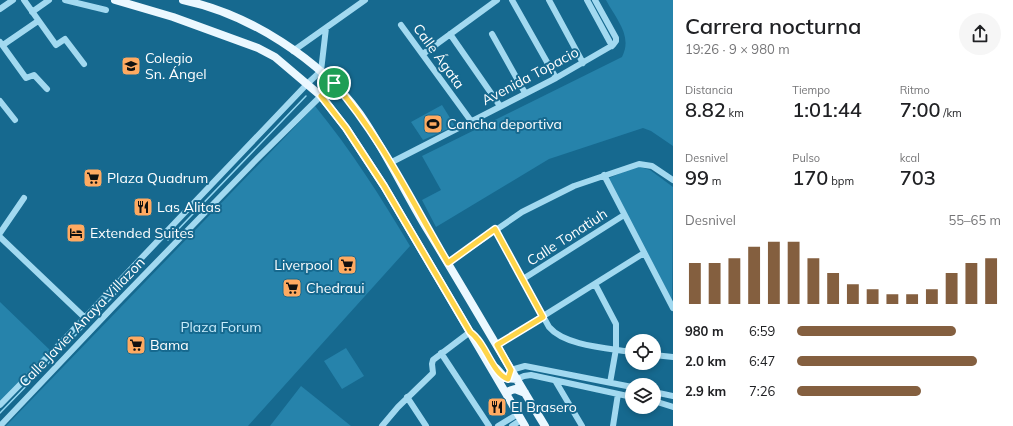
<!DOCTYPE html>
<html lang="es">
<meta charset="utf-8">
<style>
:root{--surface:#fff;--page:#f6f6f6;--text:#202124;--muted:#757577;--accent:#845f3f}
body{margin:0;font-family:Mulish,sans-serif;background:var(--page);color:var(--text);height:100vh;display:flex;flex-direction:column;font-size:15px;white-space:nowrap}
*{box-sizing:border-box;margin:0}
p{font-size:13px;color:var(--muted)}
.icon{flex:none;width:22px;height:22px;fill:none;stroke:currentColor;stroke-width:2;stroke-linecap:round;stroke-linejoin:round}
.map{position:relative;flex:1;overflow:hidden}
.sheet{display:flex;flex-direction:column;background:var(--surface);width:340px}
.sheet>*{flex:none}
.controls{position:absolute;left:625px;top:334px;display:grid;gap:8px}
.controls a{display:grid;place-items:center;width:36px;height:36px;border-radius:50%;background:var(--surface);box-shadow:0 2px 6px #0003;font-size:20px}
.pin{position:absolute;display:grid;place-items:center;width:34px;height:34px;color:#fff;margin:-17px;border:2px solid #fff;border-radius:50%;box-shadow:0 1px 4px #0007}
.round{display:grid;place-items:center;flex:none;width:42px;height:42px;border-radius:21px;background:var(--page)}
.headline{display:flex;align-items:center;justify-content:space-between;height:68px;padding:0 12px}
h1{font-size:22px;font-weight:600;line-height:30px}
.metrics{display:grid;grid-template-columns:repeat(3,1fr);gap:6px;height:68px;padding:4px 12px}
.metrics div{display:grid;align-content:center}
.metrics b{font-size:20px;font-weight:600}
.metrics small{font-size:11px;font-weight:400}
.metrics p{font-size:11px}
.chart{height:112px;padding:8px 12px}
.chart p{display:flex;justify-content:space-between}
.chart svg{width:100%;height:72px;margin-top:4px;stroke:var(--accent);stroke-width:6}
ul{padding:0 12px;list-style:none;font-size:13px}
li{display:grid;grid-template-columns:64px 48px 1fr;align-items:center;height:30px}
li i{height:10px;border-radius:5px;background:var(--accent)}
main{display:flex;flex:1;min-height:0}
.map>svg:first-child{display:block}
.green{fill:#2683ab}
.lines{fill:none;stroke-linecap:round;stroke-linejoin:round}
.stream{stroke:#95d8f2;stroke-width:1.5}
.minor{stroke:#a2d9f0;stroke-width:6}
.major{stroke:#ebf8ff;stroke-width:8}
.route-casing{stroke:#fff;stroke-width:8}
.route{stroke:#ffd54a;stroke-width:5}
.labels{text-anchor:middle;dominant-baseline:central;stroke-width:4;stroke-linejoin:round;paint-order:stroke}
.street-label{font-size:14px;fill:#fff;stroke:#16698f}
.poi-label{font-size:14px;fill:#fff;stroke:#16698f;text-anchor:start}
.park-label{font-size:14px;fill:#c9ecfb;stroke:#16698f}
</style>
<main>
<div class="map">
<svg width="673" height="426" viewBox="0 0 673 426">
<rect width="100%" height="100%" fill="#16698f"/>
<path class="green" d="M606,0H673V146L651,131L643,128L549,159L436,227L422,200L441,190L422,156L622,57C633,36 616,19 606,0Z
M442,105L455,126L423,140L411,122Z
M315,106C351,150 381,197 410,246L248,426H6Z
M637,166L650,170L673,187L672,302L607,179Z
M0,302L52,352L0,405Z
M346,348L364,376L342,389L324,361Z
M301,386L351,426H270Z"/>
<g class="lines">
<path class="stream" d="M168,240L306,96
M0,413L138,271"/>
<path class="minor" d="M24,0L56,45L65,39L84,64
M65,0L106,10
M512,0L556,78
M549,0L583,63
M587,0L612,46
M0,9L13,0
M32,12L49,0
M401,25L471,121
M450,34L500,106
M492,34L525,93
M0,42L26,78L34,75L47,89
M3,45L38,21
M293,51L365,0
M423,54L497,0
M0,101L15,120
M390,163L556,78L613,45L616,41V38L595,0
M604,175L673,308
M495,229L549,327C565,346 608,348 632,352
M0,233L24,198
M0,237L84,317
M448,263L522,212L574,186L639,164L652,166L673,180
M523,279L624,215
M595,284L616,324V349L610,383
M497,345L644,253
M441,353L489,426
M654,355L673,357
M511,370L525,366L632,387
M517,379L524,376L531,375L632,397
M556,382L582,426
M654,392L673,396
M407,397L426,426
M654,401L673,407
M0,405L52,352L308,83L321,71L326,28
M0,426L114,306L256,160L334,83
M382,426L398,407L433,373L432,364L433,360L470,332
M498,426L518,414
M512,426L521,420
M613,426L618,394"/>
<path class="major" d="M115,0L173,17L258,48L275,57L321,96L346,128L384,186L525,426
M183,0C249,14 320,59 360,114C385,150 404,191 427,229C467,294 505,361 545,426
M496,368L505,378L517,379
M507,395L509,391L515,389L525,393"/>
</g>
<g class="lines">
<g class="route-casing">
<path id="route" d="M334,83C381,137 412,202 448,263L495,229L543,317L497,345L511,370L508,379C492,374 486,343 470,332L384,186L346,128L321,96Z"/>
</g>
<use href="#route" class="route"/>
</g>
<defs>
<g id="university-square" transform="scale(1)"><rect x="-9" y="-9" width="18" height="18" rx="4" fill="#ffaa61" stroke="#16698f"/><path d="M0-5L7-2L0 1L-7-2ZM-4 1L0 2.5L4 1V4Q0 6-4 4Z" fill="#111"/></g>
<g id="stadium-square" transform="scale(1)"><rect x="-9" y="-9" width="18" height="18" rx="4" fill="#ffaa61" stroke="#16698f"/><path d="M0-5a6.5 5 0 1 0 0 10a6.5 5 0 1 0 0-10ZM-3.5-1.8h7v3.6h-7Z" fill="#111"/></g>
<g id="supermarket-square" transform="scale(1)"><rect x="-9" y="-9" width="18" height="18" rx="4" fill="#ffaa61" stroke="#16698f"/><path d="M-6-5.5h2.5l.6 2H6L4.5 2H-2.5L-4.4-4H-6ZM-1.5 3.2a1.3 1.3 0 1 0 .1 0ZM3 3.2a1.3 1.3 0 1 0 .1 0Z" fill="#111"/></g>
<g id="restaurant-square" transform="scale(1)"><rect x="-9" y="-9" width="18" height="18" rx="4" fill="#ffaa61" stroke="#16698f"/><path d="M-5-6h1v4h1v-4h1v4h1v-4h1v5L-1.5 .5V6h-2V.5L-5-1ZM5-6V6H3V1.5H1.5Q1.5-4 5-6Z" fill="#111"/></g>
<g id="hotel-square" transform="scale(1)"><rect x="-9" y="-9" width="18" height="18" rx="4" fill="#ffaa61" stroke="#16698f"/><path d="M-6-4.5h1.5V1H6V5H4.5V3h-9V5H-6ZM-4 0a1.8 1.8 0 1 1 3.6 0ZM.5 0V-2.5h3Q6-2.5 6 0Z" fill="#111"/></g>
</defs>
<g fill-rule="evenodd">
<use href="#university-square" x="131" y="66"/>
<use href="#stadium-square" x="433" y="124"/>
<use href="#supermarket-square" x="93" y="178"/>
<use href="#restaurant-square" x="143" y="207"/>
<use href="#hotel-square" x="76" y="233"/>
<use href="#supermarket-square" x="347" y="265"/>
<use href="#supermarket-square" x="292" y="288"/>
<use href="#supermarket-square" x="136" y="345"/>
<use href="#restaurant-square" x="497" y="407"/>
</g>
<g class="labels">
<g class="street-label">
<text transform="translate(439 56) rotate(54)">Calle Ágata</text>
<text transform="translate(530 76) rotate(-28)">Avenida Topacio</text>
<text transform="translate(567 237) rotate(-33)">Calle Tonatiuh</text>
<text transform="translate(82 322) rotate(-46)">Calle Javier Anaya Villazon</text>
</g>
<g class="poi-label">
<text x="145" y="58">Colegio<tspan x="145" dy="16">Sn. Ángel</tspan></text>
<text x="447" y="124">Cancha deportiva</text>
<text x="107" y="178">Plaza Quadrum</text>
<text x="157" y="207">Las Alitas</text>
<text x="90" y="233">Extended Suites</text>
<text x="333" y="265" text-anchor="end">Liverpool</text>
<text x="306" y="288">Chedraui</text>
<text x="150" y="345">Bama</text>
<text x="511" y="407">El Brasero</text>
</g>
<g class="park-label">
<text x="221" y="327">Plaza Forum</text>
</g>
</g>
</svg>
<div class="controls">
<a><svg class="icon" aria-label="locate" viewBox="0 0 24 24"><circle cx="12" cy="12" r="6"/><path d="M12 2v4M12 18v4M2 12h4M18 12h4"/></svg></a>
<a><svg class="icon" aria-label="layers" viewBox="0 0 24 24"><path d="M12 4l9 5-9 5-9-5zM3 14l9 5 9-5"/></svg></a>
</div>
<div class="pin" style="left:334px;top:83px;background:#1e9e55"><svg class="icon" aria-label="arrive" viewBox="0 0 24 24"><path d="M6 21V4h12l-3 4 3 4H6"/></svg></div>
</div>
<section class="sheet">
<div class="headline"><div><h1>Carrera nocturna</h1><p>19:26 · 9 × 980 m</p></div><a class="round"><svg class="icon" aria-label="share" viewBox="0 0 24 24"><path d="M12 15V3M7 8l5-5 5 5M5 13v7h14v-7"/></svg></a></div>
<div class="metrics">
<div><p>Distancia</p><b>8.82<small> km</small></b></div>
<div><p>Tiempo</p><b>1:01:44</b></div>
<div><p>Ritmo</p><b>7:00<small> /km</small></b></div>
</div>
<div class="metrics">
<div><p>Desnivel</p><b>99<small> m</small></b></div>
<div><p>Pulso</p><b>170<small> bpm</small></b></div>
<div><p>kcal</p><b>703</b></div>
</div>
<div class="chart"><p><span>Desnivel</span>55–65 m</p>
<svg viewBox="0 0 160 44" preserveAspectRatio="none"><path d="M5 44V19M15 44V19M25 44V16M35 44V9M45 44V6M55 44V6M65 44V16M75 44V25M85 44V32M95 44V35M105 44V38M115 44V38M125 44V35M135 44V25M145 44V19M155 44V16"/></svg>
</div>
<ul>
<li><b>980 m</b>6:59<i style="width:78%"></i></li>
<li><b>2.0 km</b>6:47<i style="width:88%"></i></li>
<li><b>2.9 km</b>7:26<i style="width:61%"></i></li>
</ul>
</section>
</main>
